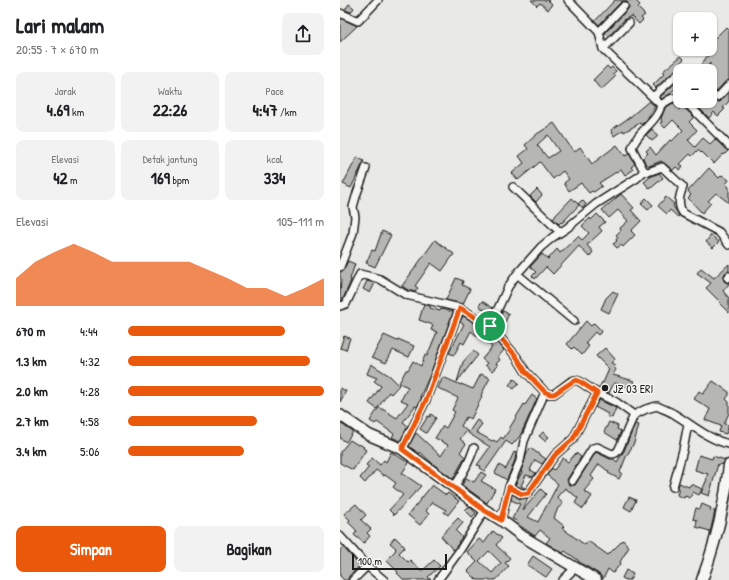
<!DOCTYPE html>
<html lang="id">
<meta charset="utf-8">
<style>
:root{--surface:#fff;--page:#f2f2f2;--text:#202124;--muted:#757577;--accent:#ea580c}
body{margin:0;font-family:"Patrick Hand",sans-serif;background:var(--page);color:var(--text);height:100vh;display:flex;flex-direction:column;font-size:15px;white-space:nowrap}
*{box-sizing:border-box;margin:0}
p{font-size:13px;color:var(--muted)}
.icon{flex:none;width:22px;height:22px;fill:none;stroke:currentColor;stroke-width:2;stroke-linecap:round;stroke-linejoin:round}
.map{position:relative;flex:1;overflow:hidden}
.details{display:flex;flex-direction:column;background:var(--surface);width:340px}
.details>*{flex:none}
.tools{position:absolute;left:333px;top:12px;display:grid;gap:8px}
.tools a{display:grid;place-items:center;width:44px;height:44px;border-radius:8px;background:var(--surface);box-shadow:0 1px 3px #0004;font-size:20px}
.scale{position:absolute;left:12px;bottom:10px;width:95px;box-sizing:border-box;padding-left:4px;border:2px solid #1c1c1c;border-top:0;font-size:11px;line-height:14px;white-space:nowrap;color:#1c1c1c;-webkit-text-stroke:3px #f6f6f2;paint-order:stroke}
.pin{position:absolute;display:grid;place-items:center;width:34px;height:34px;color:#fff;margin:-17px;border:2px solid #fff;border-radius:50%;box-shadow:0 1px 4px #0007}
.round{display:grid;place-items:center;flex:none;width:42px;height:42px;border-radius:8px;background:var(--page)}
.headline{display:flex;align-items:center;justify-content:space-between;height:68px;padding:0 16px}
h1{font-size:22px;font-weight:700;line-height:30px}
.stats{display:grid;grid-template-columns:repeat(3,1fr);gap:6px;height:68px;padding:4px 16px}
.stats div{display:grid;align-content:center;border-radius:8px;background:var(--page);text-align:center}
.stats b{font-size:17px;font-weight:700}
.stats small{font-size:11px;font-weight:400}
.stats p{font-size:11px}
.chart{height:112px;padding:8px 16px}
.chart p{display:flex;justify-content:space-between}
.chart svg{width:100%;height:72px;margin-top:4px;fill:var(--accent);opacity:.7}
.cta{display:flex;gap:8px;margin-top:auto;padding:8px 16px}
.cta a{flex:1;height:46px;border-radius:8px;background:var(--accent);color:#fff;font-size:16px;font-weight:700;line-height:46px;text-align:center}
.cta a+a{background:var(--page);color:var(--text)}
ul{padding:0 16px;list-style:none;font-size:13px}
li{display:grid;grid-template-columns:64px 48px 1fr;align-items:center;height:30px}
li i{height:10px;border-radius:5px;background:var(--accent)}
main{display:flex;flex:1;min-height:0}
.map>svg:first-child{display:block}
.building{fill:#b6b6b3;stroke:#1c1c1c;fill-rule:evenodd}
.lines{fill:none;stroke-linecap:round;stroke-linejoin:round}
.street-casing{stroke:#1c1c1c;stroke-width:10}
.secondary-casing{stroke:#1c1c1c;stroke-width:13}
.street{stroke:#f6f6f2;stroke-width:7}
.secondary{stroke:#f6f6f2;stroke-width:10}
.route-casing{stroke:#fff;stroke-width:8}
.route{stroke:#ea580c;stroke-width:5}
.poi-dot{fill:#1c1c1c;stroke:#f6f6f2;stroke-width:1.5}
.labels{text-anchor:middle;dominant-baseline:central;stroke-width:3;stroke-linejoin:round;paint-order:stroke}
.poi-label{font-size:12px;fill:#1c1c1c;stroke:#f6f6f2;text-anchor:start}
</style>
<main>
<section class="details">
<div class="headline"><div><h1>Lari malam</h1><p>20:55 · 7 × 670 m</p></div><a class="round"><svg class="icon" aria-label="share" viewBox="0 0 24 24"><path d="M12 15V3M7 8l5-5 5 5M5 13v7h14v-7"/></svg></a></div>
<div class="stats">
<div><p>Jarak</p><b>4.69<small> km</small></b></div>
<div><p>Waktu</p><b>22:26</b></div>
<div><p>Pace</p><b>4:47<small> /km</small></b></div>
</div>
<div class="stats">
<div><p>Elevasi</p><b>42<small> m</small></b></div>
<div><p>Detak jantung</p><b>169<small> bpm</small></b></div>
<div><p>kcal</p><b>334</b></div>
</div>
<div class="chart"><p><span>Elevasi</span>105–111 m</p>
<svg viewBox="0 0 160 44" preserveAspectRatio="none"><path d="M0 44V27L10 17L20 11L30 6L40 11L50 17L60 17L70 17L80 17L90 17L100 22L110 27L120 33L130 33L140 38L150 33L160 27V44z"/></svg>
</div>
<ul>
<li><b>670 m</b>4:44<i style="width:80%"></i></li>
<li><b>1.3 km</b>4:32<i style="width:93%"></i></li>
<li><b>2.0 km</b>4:28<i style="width:100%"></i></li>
<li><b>2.7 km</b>4:58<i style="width:66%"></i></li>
<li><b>3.4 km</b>5:06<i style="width:59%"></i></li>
</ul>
<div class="cta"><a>Simpan</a><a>Bagikan</a></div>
</section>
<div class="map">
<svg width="389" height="580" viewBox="0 0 389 580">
<rect width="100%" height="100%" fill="#e9e9e5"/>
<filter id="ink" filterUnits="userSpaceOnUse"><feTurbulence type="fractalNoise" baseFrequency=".025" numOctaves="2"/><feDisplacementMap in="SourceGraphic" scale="8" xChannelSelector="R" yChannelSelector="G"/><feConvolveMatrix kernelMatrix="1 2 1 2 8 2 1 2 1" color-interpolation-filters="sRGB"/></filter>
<g filter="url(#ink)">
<path class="building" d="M191,0H208L212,4L208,10L200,3L197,6Z
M275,0H295L300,5L298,8L305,15L301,18L303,20L299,24L291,16L285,19L269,36L265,33L288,9L289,7L288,3L285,1L281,2L259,25L255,21Z
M9,4L14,8L11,12L5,10Z
M0,18L17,26L0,42Z
M386,27L389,30V80L385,82L376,92L370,89V63L364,71H356L369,54L363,49H370V43Z
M341,56L344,59L336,67L338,68L316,88L313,85L324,74L322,72Z
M267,66L270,69L272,67L276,71L273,74L276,76L261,90L253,80Z
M339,79L340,91L336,87L331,93L322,99L320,97Z
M389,92V101L383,108L385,109L378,116L374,112L369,118L354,103L357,101L370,100L374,102H380Z
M309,101L315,106L307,119L301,125L300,123L284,132L283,130L274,136L271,130L290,117Z
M333,103L339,110L342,106L354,117L349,122L357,130L348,140L355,147L363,138L370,144L375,139L388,151L384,155L383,154L374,164L362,152L361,153L358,150L352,156L350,154L340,164L343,166L340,170L336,167L333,170L321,161L309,166L305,163L303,158L308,153L306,151L310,147L316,155L330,140L332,141L343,130L333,120L325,128L320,123L322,122L321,118L325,108Z
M214,123L234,152L240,147L252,164L277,145L285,156L289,154L295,164L291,167L293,170L285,175L281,169L259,183L262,186L254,192L252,191L249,193L241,183L229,191L224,183L229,179L223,171L213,179L200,162L178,180L172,173L184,163L179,156L188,149L185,145L197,134ZM208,135L219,151L208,158L197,145Z
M312,129L318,136L312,141L306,135Z
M17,157L24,161L11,188L3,184Z
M369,168L379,178L382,175L389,180L386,184L389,187V203L376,193L368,201L371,203L362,213L348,198L351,195L348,191Z
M319,173L323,178L310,189L304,182L310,177Z
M197,189L202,195L196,202L190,196Z
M281,194L294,208L291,210L301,221L291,231L295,235L283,247L281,245L277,248L273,244L277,241L276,240L278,237L276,235L281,230L280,228L288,221L278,210L269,218L262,210Z
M326,197L334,204L333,206L339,215L338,217L330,210L327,214L318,206Z
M232,198L239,205L222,223L221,222L219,224L213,219L215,217V216Z
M306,198L313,205L308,210L301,204Z
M242,200L246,204L243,208L238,204Z
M257,214L265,222L259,227L262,231L247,245L253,252L249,257L239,246L213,274L206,267L195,279L192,276L196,272L190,267L202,254L208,259L217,249L220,253L238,236L242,240L249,233L242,226L250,218L251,220Z
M42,231L51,235L35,267L26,263L32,250L35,251Z
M371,235L379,242L373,248L366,242Z
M95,240L114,254L102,271L91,263L75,286L78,288L75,292L68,290L62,286Z
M8,261L15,264L10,279H11L10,283L3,299H0L1,278L0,277V272L4,269Z
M389,264V271L385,273L383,278L384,281L389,284L383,291L389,298V313L380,304L381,303L366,288L371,283L357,273L361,268L374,278Z
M116,278L123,281L122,285L130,289L123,304L106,300Z
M27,281L35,283L30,293L23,289Z
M273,291L278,294L269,313L261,309L266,298Z
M142,301L153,308L149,316L148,315L146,318L142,315L145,310L139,306Z
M84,304L90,306V308L100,311L101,309L113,312L89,377L80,397H82L77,407L75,406L63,422L68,426L60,441L52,437L54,434L37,422L35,424L30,421L39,407L57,418L68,403L61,400L68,387L59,383L66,370H68L73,361L81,366L85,355L87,356L97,332L91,330L93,325L79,320Z
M163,311L169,314L164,324L158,321Z
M123,316L133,322L137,325L136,326L143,332L144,331L149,336L150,334L164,350L158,357L160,360L156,364L158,365L152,371L145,365L147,363L142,359L152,347L138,335L137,336L131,331L124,344L121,342L114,355L109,353L124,324L120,322Z
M246,321L251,326L254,323L262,331L258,335L255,332L245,343L249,346L242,355L234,347L232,349L227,344Z
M44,335L57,341L58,339L74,346L69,357L53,350L46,363L32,357Z
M4,336L10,338L6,350L0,348Z
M265,348L275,359L271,363L275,365L274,368L276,369L273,375L294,381L292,388L274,383L269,393L259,388L262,382L263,383L269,369L256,356Z
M133,351L138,355L117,382L123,362Z
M31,364L50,376L59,385L51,394L49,392L37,409L29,403L41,386L34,381L37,378L27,374Z
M141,374L150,378L141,395L142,396L131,419L126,417L121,426L127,431L120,439L126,444L120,452L125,457L113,479L93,464L80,452L79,454L69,446L76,433L101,456L108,445L95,438L103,426L106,428L115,412L112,410L118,398L98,388L103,377L121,385V384L133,389Z
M174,379L179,383L174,389L169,385Z
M373,381L389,392V395L386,399L389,402V413L384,424L389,425L386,434L379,432L381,426L365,420L370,409L354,399L359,391L363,394Z
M0,388L6,391L0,402Z
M192,395L197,399L180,436L172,445L166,441L145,471L140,468L141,466L137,465L150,447L128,433L137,420L142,424L136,432L152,441L153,440L157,442L161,437L163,439L170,429H169L184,404L185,405Z
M259,400L276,408L272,418L267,416L268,414L255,407Z
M91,414L96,418L86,433L80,429L88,416L90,417Z
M269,422L278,426L277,429L281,431L277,440L264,432Z
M0,423L13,432L6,442L0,438Z
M295,424L299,425L294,443L286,457L280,472L282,473L279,479L268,473L269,472L259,464L251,476L254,479L244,491L252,496L243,509L235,503L238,498L225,488L217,497L223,504L218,508L214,518L224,526L222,528L245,545L248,541L268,555L283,540L289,547L280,562L281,563L273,573L268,569L263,579L259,574L238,561V560L225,551L223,553L206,543L210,538L200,530L195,536L176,523L177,521L172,519L180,504L171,500L172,494L180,499L188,498L183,510L201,489L206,494L188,517L198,522L218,484L207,475L212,468L214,470L223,458L228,462L236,453L241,457L227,480L229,485H235L256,452L270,459H274L277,462L284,451Z
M203,432L209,437L205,441L199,436Z
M10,440L18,445L19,444L24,447L23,448L26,450L13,470L0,463V452Z
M190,448L206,459L202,464L195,460L190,470L196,473L193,477L186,475L181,486L185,488L183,489L175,485L182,472L181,471L187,453Z
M51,452L69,463L62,473L81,486L54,515L49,510L63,495L53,487L56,483L45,475L44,476L36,470L25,483L20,478L29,467L26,465L32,458L40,465L44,460L46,462Z
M174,452L176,453L175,460L167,480L155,473L159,465L166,469Z
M359,455L372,459L373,456L385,460L382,465L378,464L369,496L361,493L367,479L366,478L368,474L355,470Z
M141,472L146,475L141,481L155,489L147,503L122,485L126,478L134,482Z
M339,483L349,487L351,484L362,489L359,495L353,492L350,498L345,496L344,498L337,495L339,488H338Z
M92,485L106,495L108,493L119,501L108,515L104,512L106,510L92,502L86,511L89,514L80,525L68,515Z
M289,497L296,500L291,511L284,507Z
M16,504L26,515L21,520L31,529L27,533L30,536L24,543L14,535L17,531L8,522L10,520L4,514Z
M362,504L371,508L370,510L375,511L370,533V531L356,527L357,520L353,519L356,508L360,509Z
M128,507H130L136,513L132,517L125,510Z
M118,518L123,523L116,531L122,537L118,542L119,543L113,550L101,536Z
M153,531L162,538L156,545L170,558L165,563L169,566L156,580H137L128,571L137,562L127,552L139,539L144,543ZM149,551L161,563L152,573L139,561Z
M55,537L65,547L59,553L68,562L70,560L82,571L94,560L100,566L88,577L91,580H64L57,573L58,572L46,560L55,551L56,548L50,543Z
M3,547L20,566L9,576L8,580H4L0,576V550Z
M193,556L212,569L206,577L187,565Z
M286,570L293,574L290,580H286L282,578Z"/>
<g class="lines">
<g class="street-casing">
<path id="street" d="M228,0L259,32L263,49L321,105
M0,13L18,21L38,0
M259,32L284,6
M263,49L289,23
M370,94L374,97H378L389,85
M313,97L340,72
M345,101L389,146
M304,171L308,172L322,167L343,187C339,196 337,205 343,213L379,232L389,245
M173,187L220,232
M0,267L13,233L15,217L13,207L17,193L26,168
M177,274L234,321
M388,278L389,276
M0,306L6,304L20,274L40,279L66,295L120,308L150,326L176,356L186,372L205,392L209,394H214L230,382L235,380L239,381L257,393L276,402L294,415L306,409L317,406C323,409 329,411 334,414C351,424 369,440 389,444
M150,326L168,287L177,274L201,247L213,237L227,228L256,204L297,178L304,171L292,148C297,131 318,122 321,105C327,101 333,96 340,98
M62,449L86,400L120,308
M232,481L253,448L257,447L272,454L276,453L279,449L294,415
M114,487C123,474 129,463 134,448
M169,487L182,494L188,493L215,455L233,439L257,393
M333,487L343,450L348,424
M161,520L169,487L180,461L184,441L205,392
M0,536L27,566L44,580
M13,580L27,566
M98,580L120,550L145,510
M223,580L235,568"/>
</g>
<g class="secondary-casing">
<path id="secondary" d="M0,415L29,435L62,449L145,510L161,520L182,536L256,580
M362,580C376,542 385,505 389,465"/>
</g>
<use href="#street" class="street"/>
<use href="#secondary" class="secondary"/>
</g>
</g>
<g class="lines" filter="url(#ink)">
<g class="route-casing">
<path id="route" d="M120,308L150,326L176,356L186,372L205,392L210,394H214L235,380L239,381L257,393L233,439L215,455L188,493L182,494L169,487L161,520L144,510L62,449L86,400Z"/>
</g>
<use href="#route" class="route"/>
</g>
<circle class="poi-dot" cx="265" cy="388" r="4"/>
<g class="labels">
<g class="poi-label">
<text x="273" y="388">JZ 03 ERI</text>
</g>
</g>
</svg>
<div class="tools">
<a>+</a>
<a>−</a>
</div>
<div class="scale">100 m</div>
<div class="pin" style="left:150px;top:326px;background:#1e9e55"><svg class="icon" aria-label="arrive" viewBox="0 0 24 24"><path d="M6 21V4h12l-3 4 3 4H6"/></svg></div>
</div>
</main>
